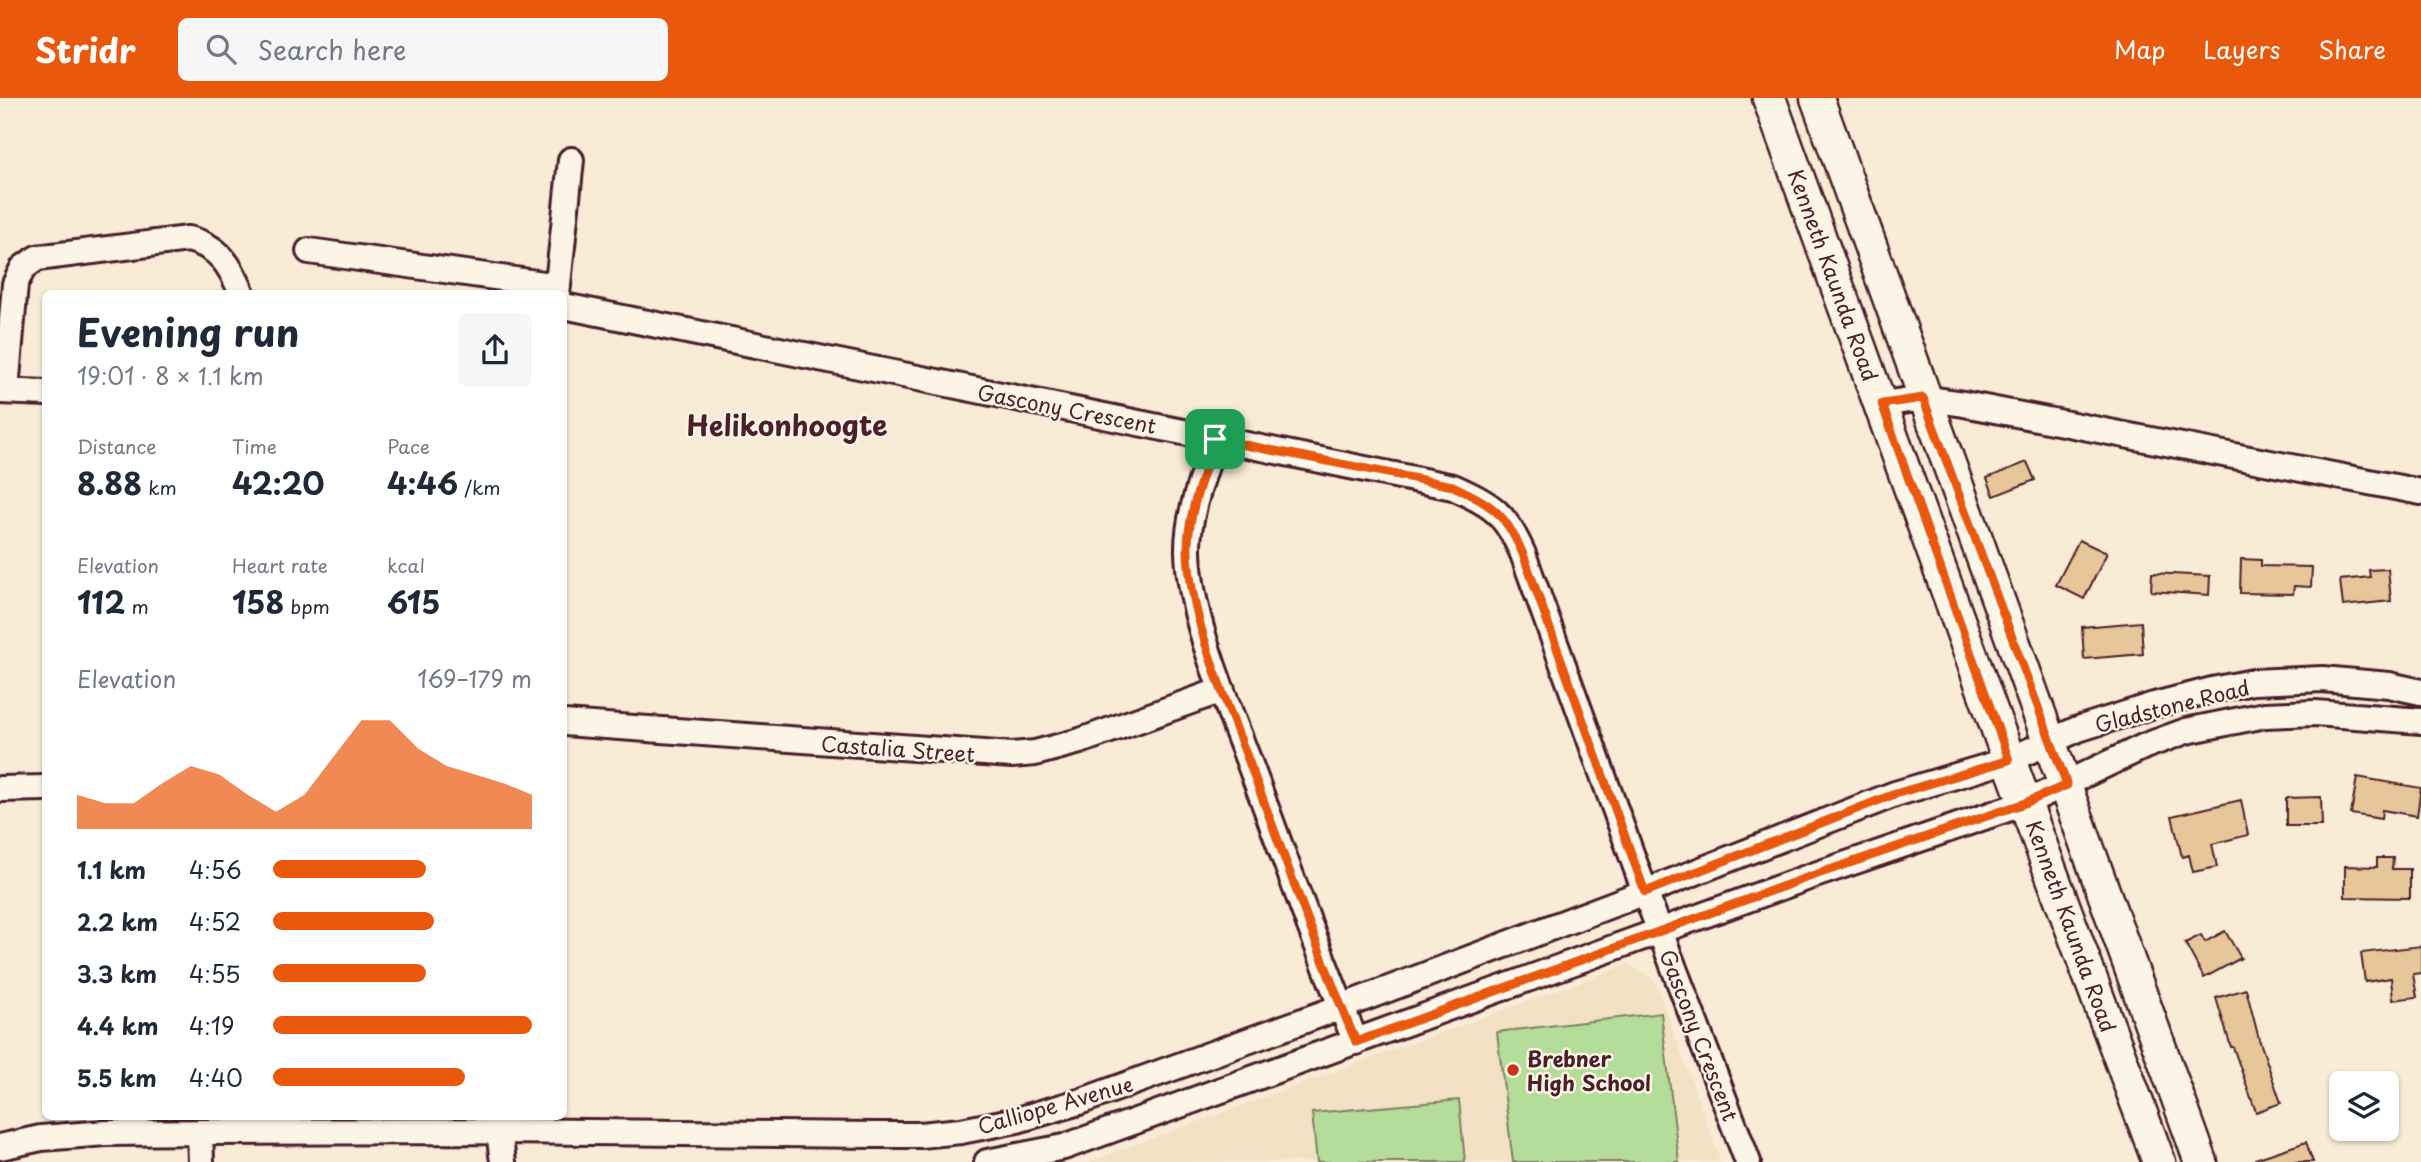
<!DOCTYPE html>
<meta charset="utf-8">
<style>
:root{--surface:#fff;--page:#f6f6f7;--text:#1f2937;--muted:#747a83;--accent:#ea580c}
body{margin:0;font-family:"Playpen Sans",sans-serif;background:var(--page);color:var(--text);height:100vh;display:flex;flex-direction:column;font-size:26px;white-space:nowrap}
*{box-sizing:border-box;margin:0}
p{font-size:23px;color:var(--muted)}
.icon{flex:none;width:38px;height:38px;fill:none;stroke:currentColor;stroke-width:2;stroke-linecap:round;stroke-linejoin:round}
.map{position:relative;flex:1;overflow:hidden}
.side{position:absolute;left:42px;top:192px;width:525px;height:830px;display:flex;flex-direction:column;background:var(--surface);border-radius:10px;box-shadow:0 2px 5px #0004}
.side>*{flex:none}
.controls{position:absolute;left:2329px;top:973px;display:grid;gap:14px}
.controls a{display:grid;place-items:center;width:70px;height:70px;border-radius:10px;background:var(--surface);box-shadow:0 2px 5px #0004;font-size:35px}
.pin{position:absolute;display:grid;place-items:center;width:60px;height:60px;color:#fff;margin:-30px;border-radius:14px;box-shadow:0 4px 10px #0006}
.round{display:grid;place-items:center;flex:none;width:74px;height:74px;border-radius:10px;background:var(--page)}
.overview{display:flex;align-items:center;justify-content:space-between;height:119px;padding:0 35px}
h1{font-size:38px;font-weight:700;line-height:52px}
.metrics{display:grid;grid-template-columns:repeat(3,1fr);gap:10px;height:119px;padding:7px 35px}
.metrics div{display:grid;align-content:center}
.metrics b{font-size:30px;font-weight:700}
.metrics small{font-size:19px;font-weight:400}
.metrics p{font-size:19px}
.chart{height:196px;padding:14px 35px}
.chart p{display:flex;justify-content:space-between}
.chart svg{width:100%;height:126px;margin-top:7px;fill:var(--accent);opacity:.7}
ul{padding:0 35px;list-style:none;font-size:23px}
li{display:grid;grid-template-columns:112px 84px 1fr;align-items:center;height:52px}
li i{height:18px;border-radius:9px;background:var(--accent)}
header{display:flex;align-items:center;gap:42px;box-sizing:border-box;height:98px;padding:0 35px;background:var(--accent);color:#fff}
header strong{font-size:33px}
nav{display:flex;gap:38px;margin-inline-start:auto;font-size:24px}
.search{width:490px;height:63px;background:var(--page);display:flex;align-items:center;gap:18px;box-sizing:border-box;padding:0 24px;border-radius:10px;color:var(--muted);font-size:26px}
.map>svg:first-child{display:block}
.built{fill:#f3e1c4}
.green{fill:#b4dd9a;stroke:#7f7e62;stroke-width:2}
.building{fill:#e7c699;stroke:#4a1f2b;stroke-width:2}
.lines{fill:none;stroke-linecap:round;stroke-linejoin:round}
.minor-casing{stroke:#4a1f2b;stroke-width:30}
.major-casing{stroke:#4a1f2b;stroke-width:37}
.minor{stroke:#fcf5e5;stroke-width:24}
.major{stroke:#fcf5e5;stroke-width:32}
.route-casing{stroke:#fff;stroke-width:14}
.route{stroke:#ea580c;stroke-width:9}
.poi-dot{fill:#c8321e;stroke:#fcf5e5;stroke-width:2.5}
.labels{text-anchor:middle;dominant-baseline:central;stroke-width:5;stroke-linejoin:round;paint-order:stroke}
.street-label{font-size:21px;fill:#4a1f2b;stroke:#fcf5e5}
.poi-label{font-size:21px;font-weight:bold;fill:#4a1f2b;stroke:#fcf5e5;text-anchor:start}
.district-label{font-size:28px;font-weight:bold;fill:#4a1f2b;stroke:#fcf5e5}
</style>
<header>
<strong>Stridr</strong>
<div class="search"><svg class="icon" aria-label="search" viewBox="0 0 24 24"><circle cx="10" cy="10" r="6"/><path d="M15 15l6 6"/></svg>Search here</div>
<nav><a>Map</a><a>Layers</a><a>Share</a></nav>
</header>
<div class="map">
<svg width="2421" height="1064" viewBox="0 0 2421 1064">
<rect width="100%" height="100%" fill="#f8ecd6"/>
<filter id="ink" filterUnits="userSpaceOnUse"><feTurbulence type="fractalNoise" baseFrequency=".0143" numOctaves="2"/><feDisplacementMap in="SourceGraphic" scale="14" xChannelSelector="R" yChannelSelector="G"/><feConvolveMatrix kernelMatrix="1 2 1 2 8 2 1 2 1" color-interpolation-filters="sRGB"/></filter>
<g filter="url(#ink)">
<path class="built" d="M1629,866L1654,881L1721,1064H1088Z"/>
<path class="green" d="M1661,915L1679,1064H1513L1497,934Z
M1459,1002L1465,1064H1317L1312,1015Z"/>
<path class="building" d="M2027,364L2035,382L1994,398L1987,380Z
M2079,442L2107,455L2084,501L2056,487Z
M2241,461L2261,462V468L2312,469L2311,489L2294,488L2293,496L2240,495Z
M2388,471L2391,503L2343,508L2340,482L2370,479L2369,472Z
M2152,475L2210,478L2209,497L2151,493Z
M2141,524L2143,556L2084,561L2082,529Z
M2357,679L2421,690L2417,718L2382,712L2381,721L2351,716Z
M2321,699L2322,728H2286V700Z
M2241,702L2248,737L2212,746L2217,769L2193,774L2189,757L2182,759L2172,718Z
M2377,760H2393L2392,771H2410V800L2345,799V768L2377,769Z
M2225,833L2241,860L2204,880L2185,845L2201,837L2205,844Z
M2421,848V875L2413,876L2417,899L2393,902L2391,880L2365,884L2361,855Z
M2246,891L2259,941L2281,1005L2256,1014L2233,949H2231L2216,900Z
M2306,1044L2313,1064H2255V1061Z"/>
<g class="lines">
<g class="minor-casing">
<path id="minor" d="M309,153L558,188
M557,196L571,62
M564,208L1453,389C1493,407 1505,415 1523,456L1645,794L1748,1064
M6,292L15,186L23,170L37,160L188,141C219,148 231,168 242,196
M0,293L46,295
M1882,306L1923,300L1964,306L2421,394
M1215,341C1204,376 1187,416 1188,454C1190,523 1228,607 1252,672C1286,763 1318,855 1356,944
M564,625L1012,657L1035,655L1080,643L1222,592
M0,691L46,690
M497,1018L503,1064
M200,1034L201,1064
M0,1049L41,1040L106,1035L200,1034L498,1033L875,1037H920L961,1033L1017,1022L1079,1004L1341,909L1645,794L1895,696L2009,662L2078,631L2154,607L2212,592L2253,584L2322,581L2389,587L2421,594
M987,1064L1064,1049L1806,780L2025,705L2145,648L2186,633L2265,617L2315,615L2421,623"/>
</g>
<g class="major-casing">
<path id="major" d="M1769,0L2009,662L2159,1064
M1817,0C1942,356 2075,709 2201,1064"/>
</g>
<use href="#minor" class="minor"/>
<use href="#major" class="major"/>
</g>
</g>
<g class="lines" filter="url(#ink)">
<g class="route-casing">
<path id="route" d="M1923,300L2067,687L2025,705L1806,780L1356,944C1318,855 1286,763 1252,672C1228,607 1190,523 1188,454C1187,416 1204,376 1215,341L1453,388C1493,407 1505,415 1523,456L1645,794L1895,696L2009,662L1882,306Z"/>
</g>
<use href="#route" class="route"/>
</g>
<circle class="poi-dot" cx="1513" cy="972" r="7"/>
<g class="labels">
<g class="street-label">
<text transform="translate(1834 177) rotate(70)">Kenneth Kaunda Road</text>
<text transform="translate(1067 310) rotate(11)">Gascony Crescent</text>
<text transform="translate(2172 607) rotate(-14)">Gladstone Road</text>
<text transform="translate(898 650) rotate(4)">Castalia Street</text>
<text transform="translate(2072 828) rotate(70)">Kenneth Kaunda Road</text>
<text transform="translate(1700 937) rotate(69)">Gascony Crescent</text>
<text transform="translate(1055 1006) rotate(-16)">Calliope Avenue</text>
</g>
<g class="poi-label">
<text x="1527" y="960">Brebner<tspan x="1527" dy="24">High School</tspan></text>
</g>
<g class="district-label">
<text x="787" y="326">Helikonhoogte</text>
</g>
</g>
</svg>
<div class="controls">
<a><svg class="icon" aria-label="layers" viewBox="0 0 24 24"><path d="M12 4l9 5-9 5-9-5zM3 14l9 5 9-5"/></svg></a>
</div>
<div class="pin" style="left:1215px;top:341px;background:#1e9e55"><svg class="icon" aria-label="arrive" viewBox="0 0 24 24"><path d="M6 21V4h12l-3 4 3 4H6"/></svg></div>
<section class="side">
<div class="overview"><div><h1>Evening run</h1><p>19:01 · 8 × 1.1 km</p></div><a class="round"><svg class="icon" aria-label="share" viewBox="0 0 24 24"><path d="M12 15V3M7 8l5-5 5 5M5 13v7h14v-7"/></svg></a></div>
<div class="metrics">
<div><p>Distance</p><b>8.88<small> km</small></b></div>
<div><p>Time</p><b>42:20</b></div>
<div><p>Pace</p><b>4:46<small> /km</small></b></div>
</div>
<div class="metrics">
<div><p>Elevation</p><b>112<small> m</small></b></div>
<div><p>Heart rate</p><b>158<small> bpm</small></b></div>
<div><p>kcal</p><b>615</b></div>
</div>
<div class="chart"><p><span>Elevation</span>169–179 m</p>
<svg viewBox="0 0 160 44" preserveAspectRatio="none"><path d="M0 44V32L10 35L20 35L30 28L40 22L50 25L60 32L70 38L80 32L90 19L100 6L110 6L120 16L130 22L140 25L150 28L160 32V44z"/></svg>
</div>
<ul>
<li><b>1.1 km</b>4:56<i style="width:59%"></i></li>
<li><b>2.2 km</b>4:52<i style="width:62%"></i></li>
<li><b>3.3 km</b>4:55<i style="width:59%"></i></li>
<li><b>4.4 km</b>4:19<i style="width:100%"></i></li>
<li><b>5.5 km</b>4:40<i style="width:74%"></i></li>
</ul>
</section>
</div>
